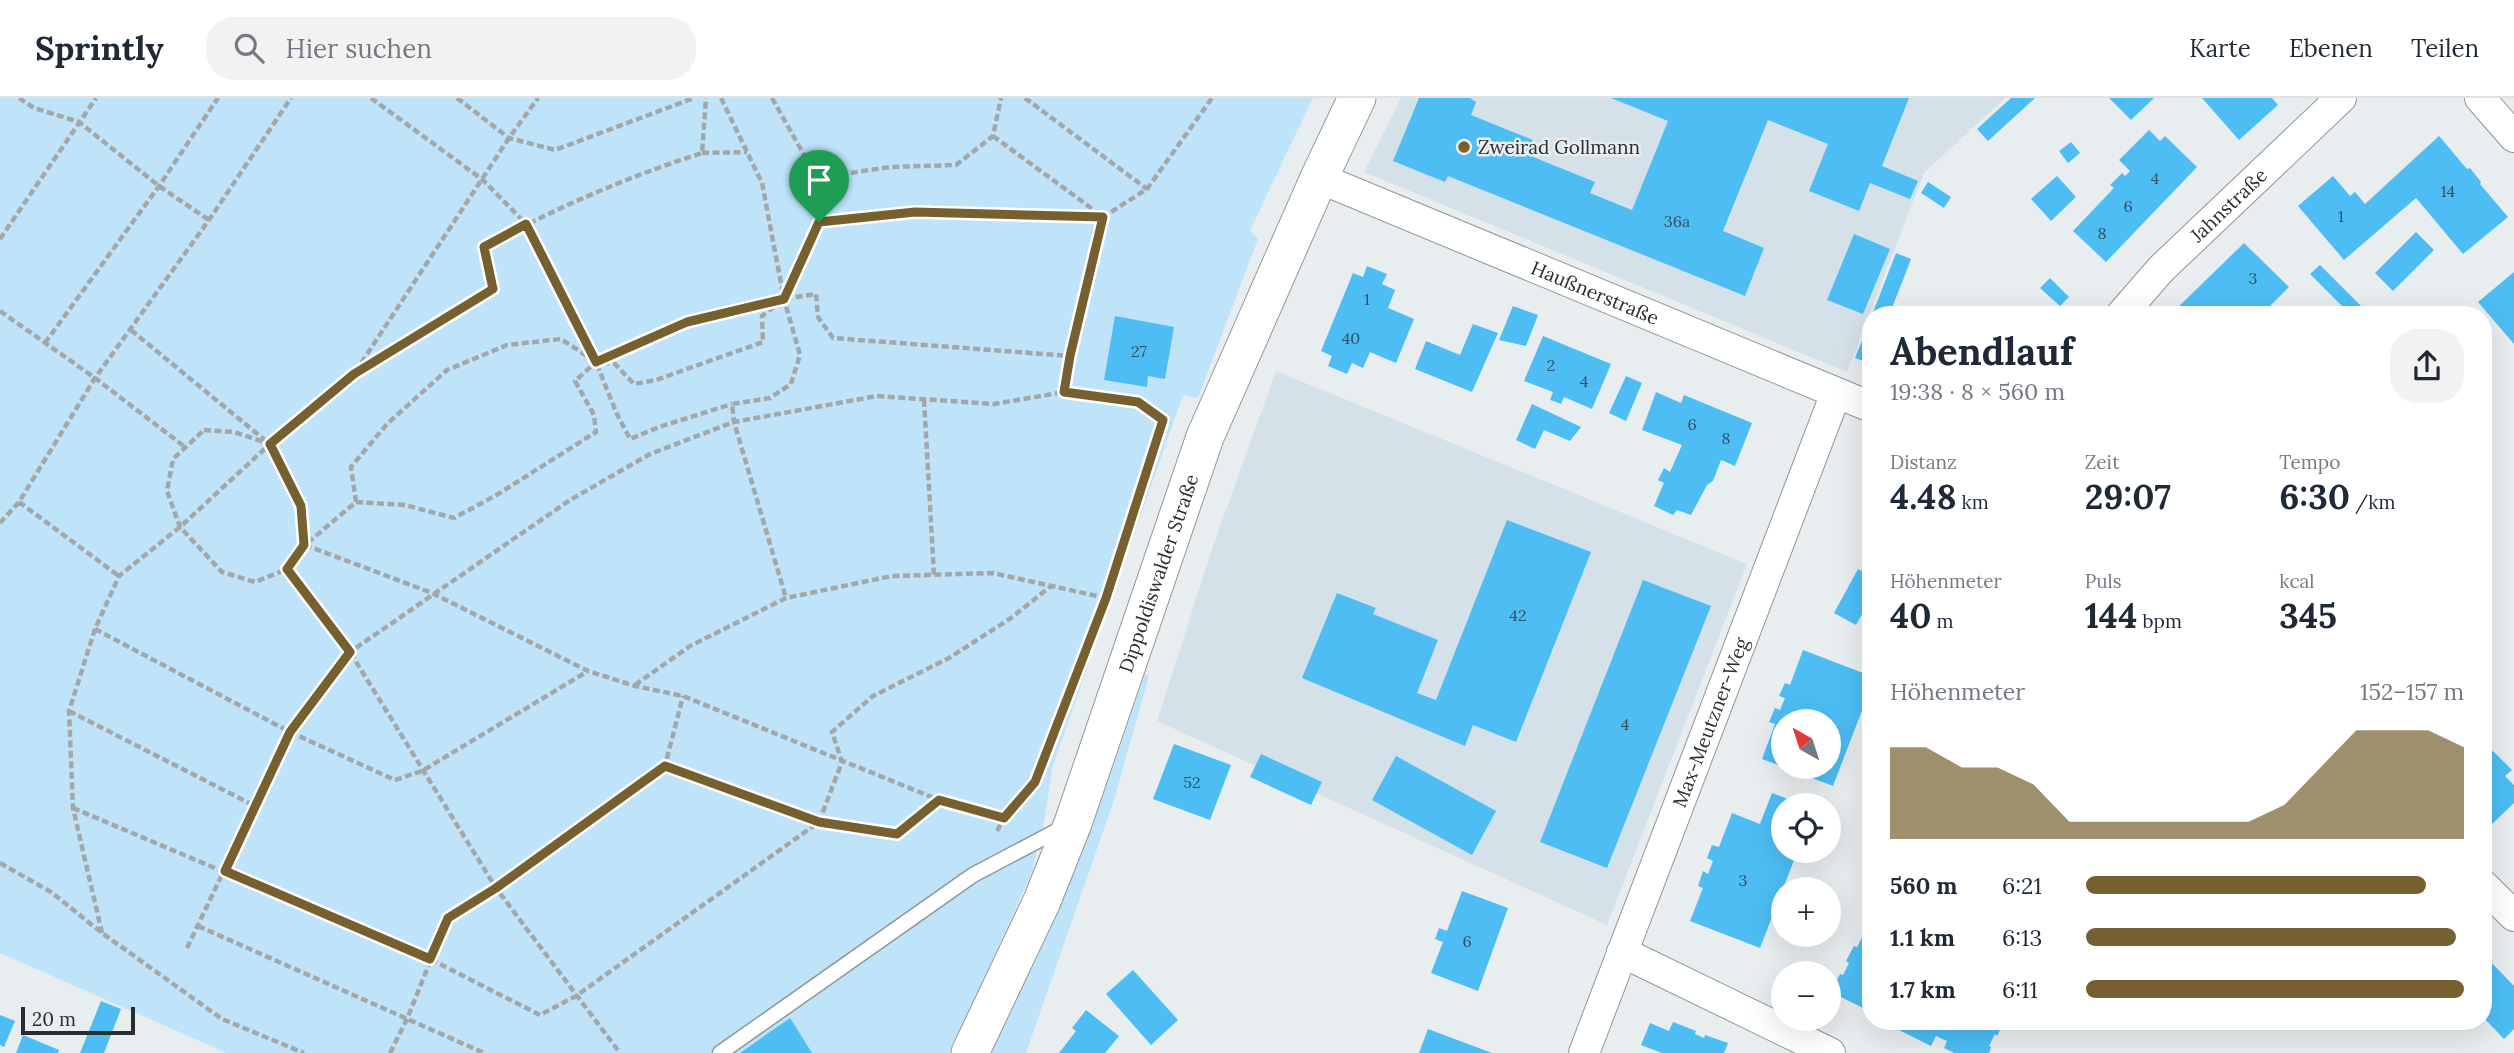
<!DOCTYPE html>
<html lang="de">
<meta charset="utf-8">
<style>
:root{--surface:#fff;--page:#f2f2f3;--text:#1f2937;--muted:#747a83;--line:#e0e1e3;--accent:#776030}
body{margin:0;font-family:Lora,serif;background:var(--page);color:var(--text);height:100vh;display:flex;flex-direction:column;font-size:26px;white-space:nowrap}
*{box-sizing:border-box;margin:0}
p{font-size:23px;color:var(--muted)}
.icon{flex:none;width:38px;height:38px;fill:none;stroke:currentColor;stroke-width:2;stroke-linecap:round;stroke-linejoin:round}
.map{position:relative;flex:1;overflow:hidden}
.details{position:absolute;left:1862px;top:208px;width:630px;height:724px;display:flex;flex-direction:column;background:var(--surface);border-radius:28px;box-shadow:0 7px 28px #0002}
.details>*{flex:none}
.needle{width:46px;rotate:321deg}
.controls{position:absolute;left:1771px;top:611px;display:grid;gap:14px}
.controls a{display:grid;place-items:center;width:70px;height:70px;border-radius:50%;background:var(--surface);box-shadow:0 7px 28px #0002;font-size:35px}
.scale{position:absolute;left:21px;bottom:18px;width:114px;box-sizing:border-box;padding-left:7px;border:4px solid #2b2d2e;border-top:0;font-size:19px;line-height:24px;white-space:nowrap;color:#2b2d2e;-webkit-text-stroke:5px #e8edef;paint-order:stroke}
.pin{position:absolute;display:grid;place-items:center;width:60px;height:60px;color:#fff;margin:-72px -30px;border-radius:50% 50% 50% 0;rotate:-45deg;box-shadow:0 0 7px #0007}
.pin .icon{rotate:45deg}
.round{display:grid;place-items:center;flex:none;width:74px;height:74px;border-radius:28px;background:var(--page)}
.summary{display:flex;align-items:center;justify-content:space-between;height:119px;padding:0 28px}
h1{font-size:38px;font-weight:700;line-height:52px}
.stats{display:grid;grid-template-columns:repeat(3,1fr);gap:10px;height:119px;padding:7px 28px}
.stats div{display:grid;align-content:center}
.stats b{font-size:35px;font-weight:700}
.stats small{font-size:19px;font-weight:400}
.stats p{font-size:19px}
.chart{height:196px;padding:14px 28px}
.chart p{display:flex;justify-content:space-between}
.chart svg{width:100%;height:126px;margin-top:7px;fill:var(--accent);opacity:.7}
ul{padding:0 28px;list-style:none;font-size:23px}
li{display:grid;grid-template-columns:112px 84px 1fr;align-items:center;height:52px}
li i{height:18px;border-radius:9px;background:var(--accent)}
header{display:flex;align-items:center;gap:42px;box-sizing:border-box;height:98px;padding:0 35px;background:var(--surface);border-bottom:2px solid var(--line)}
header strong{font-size:33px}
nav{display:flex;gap:38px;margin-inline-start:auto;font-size:24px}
.search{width:490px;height:63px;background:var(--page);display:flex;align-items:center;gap:18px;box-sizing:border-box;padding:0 24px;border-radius:28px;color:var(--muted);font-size:26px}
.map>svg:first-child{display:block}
.built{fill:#d5e1e8}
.green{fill:#bfe3f9}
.building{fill:#4dbdf4;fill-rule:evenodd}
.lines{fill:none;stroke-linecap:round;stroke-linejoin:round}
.service-casing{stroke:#929699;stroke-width:17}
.minor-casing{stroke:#929699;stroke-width:32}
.tertiary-casing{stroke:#929699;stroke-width:39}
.path{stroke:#a3a7a8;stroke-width:4.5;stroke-dasharray:7 3.5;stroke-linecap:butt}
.service{stroke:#fff;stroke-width:14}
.minor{stroke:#fff;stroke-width:30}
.tertiary{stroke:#fff;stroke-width:37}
.route-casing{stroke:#fff;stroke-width:14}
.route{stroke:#776030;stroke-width:9}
.poi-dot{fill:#776030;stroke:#e8edef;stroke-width:2.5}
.labels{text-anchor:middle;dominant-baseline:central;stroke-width:5;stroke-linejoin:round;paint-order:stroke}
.number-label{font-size:16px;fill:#345160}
.poi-label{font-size:19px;fill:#2b2d2e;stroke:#e8edef;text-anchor:start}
.street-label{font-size:19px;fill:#2b2d2e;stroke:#e8edef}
</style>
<header>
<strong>Sprintly</strong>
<div class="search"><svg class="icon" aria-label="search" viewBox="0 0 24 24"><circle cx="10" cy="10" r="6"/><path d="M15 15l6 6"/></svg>Hier suchen</div>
<nav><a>Karte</a><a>Ebenen</a><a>Teilen</a></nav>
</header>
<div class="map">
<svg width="2514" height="955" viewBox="0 0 2514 955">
<rect width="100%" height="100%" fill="#e8edef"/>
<path class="built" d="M1401,0H2005L1924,75L1847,274L1364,74Z
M1276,273L1747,466L1607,827L1157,623L1213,448Z"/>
<path class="green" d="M0,0H1313L1250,132L1258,141L1198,300L1183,297L1052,670L1045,719L1032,774L950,955H227L0,855Z
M1145,576L1148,577V581L1115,699L1026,955H990L1058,809L1104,695Z"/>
<path class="building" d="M1419,0H1470L1476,4L1471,17L1533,42L1526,56L1595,84L1590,95L1632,112L1668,23L1611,0H1909L1882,68L1918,83L1910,101L1870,85L1859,113L1809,93L1828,46L1768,22L1723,133L1764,150L1745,198L1448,78L1445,84L1393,63Z
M2011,0H2035L1988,43L1977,31Z
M2109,0H2154L2131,22Z
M2202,0H2272L2278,7L2239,42Z
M2149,32L2160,43L2165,38L2197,69L2106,164L2073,133L2114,90L2110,87L2122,75L2125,78L2130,73L2119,62Z
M2439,38L2467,71L2470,70L2481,84L2480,86L2508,119L2463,156L2416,100L2344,162L2298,108L2333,78L2350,98L2355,94L2365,106Z
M2071,44L2080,55L2068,65L2059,53Z
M2057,78L2076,99L2051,123L2031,101Z
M1928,84L1951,99L1944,110L1921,95Z
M2416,134L2434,152L2393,193L2375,175Z
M1854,136L1890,151L1863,216L1827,202Z
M2244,145L2289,189L2261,217H2170Z
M1896,155L1911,161L1903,182L1889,217H1872Z
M2320,167L2366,213L2362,217H2351L2310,176Z
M1367,168L1387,176L1382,186L1395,192L1388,210L1414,221L1396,265L1370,254L1363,270L1352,265L1347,276L1328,268L1332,258L1321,253L1353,175L1363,179Z
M2514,174V246L2478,204Z
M2050,180L2069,199L2060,208L2040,190Z
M1513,208L1538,217L1526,248L1499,242Z
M1115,218L1174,229L1165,281L1148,278L1147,289L1104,282Z
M1871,221V266L1855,260Z
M1473,226L1498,235L1472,294L1415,271L1426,243L1460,257Z
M1543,238L1611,266L1592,311L1564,299L1561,306L1556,304L1550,302L1553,294L1524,283Z
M1626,278L1642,285L1626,323L1609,315Z
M1656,294L1681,305L1684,297L1752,325L1735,368L1721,362L1713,383L1707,387L1691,417L1677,412L1673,417L1654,408L1664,385L1658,382L1664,370L1670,374L1682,347L1642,332Z
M1532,306L1551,315L1581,329L1570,343L1544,332L1535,351L1516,342Z
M1507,422L1591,454L1516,644L1473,627L1465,648L1302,580L1337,495L1376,510L1373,516L1438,542L1417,595L1436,602Z
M1858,471L1871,478V500L1856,527L1834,515Z
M1643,482L1711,508L1607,770L1540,744Z
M1803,552L1871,578V589L1833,688L1762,661L1775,626L1769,624L1775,610L1780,612L1785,600L1779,598L1785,585L1790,587ZM1783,623H1829V668H1783Z
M1174,646L1231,667L1210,722L1153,701Z
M2493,653L2512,672L2505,678L2514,687V705L2490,728L2483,720V655L2487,659Z
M1261,656L1322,684L1311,707L1250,679Z
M1396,658L1496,713L1472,757L1372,702Z
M1772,695L1803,707H1783V752H1798L1760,850L1690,823L1703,790L1698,788L1703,773L1708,776L1713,763L1707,760L1712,747L1719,749L1732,715L1760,726Z
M1462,793L1508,810L1478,893L1431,875L1443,844L1435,841L1439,830L1447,833Z
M1871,822V910L1869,913L1831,894L1840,876L1843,877L1849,865L1846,863L1854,848L1857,849Z
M2483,856L2514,888V931L2504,941L2483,919Z
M1133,872L1178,922L1151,947L1106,896Z
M101,903L121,911L104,955H80Z
M1086,912L1119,938L1105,955H1059L1076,933L1072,930Z
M0,917L15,923L4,949L0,947Z
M790,920L812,955H740Z
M1673,924L1696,933L1695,936L1704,940L1705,937L1728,945L1724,955H1662L1641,947L1650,925L1669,933Z
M1883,924H2004L1997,938L1995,936L1989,948L1991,949L1989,955H1954L1944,950L1947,943L1936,938L1931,948Z
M1428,931L1492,955H1419Z
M23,937L59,952L58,955H16Z"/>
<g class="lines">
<g class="service-casing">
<path id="service" d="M720,955L973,777L1064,729"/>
</g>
<g class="minor-casing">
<g id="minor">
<path d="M2480,0L2514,39"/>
<path id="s1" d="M1319,80L1871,309"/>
<path id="s2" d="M2121,217L2161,171L2341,0"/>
<path d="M2483,787L2514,818"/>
<path d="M1622,854L1830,955"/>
<path id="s3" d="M1584,955L1836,295"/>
</g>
</g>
<g class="tertiary-casing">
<g id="tertiary">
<path id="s4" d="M970,955L1042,803L1073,725L1205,339L1319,80L1357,0"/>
</g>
</g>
<path class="path" d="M19,0L34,10L79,24L159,88L209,122
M371,0L483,82L526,126L596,264L616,314L630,341L659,329L732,306
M457,0L509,40L555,52L694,0
M721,0L762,85L784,201L800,257L791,286L770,300L732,306L734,324L786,500
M772,0L817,80L890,69L956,67L993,38L1001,0
M1025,0L1147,91
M993,38L1102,118
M702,55L747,54
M0,141L96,0
M0,213L95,280L185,349
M131,232L266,343
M45,245L159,88L218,0
M358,273L493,191L484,149C553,111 627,79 702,55L706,0
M1064,294L1070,258L1103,119L1147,91L1212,0
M924,302L934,477
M204,332L234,334L270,346L301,409L305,447L287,471L255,484L222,474L180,429L167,393L173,361Z
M19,404L119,478
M356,404L405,407L454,420L495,398L596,334L594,317L575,283L596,264L615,266L634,286L656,282L763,244L762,218L784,201L816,196L818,219L833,240L1070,258
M0,425L19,404L95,280L209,122L291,0
M287,471L350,554L496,790L620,955
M95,531L290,634L395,682L422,673L588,573
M635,587L690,548L786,500L892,478L993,475L1106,500
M69,613L255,708
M665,668L819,724L897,736L939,702
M73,710L430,861L540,917L576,898L819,724L842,664L832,634L873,598L949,560L1011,520L1051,488
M1004,720L939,702L683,598L635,588L588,573L432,495L305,447L356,404L351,369L387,326L447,272L507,247L561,241L596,264L687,224L784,201L819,124L915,114L1103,119
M997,733L1004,720L1036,684L1106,500L1163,322
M0,765L51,794L102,835L222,921L304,955
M198,828L484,955
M102,835L73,710L69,613L95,531L119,478L180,429L270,346L354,276L509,40L538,0
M187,850L290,634L350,554L570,402L650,356L734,324L877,298L994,306L1064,294L1138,304L1163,322L1172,326
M390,955L407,921L448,819L496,790L665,668L683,598"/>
<use href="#service" class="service"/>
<use href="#minor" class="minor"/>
<use href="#tertiary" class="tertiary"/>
</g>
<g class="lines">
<g class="route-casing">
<path id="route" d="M915,114L1103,119L1070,258L1064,294L1138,304L1163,322L1106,500L1035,684L1004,720L939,702L897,736L819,724L665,668L496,790L448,820L430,861L225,773L290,634L350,554L287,471L304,447L301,408L270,346L354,276L493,191L484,149L526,126L596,264L687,224L784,201L819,124Z"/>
</g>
<use href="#route" class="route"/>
</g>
<circle class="poi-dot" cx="1464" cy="49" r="7"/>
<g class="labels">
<g class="number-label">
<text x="2155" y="80">4</text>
<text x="2448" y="93">14</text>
<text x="2128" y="108">6</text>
<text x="2341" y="118">1</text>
<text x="1677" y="123">36a</text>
<text x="2102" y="135">8</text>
<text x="2253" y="180">3</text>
<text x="1367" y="201">1</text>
<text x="1351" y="240">40</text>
<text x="1139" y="253">27</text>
<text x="1551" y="267">2</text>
<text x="1584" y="283">4</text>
<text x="1692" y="326">6</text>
<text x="1726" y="340">8</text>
<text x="1518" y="517">42</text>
<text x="1625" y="626">4</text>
<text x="1192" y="684">52</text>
<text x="1743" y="782">3</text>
<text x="1467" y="843">6</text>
</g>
<g class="poi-label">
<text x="1478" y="49">Zweirad Gollmann</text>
</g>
<g class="street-label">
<text stroke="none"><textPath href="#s2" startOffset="154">Jahnstraße</textPath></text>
<text stroke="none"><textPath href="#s1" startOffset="299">Haußnerstraße</textPath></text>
<text stroke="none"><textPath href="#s4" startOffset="516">Dippoldiswalder Straße</textPath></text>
<text stroke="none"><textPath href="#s3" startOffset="354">Max-Meutzner-Weg</textPath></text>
</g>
</g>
</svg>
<div class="controls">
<a><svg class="needle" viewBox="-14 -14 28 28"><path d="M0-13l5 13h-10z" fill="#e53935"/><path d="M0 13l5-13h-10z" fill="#747a83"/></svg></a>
<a><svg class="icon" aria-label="locate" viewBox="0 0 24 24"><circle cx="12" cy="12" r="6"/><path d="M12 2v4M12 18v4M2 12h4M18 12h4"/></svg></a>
<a>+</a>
<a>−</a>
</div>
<div class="scale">20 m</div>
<div class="pin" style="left:819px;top:124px;background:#1e9e55"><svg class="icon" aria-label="arrive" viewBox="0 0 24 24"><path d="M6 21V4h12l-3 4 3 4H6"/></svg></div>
<section class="details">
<div class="summary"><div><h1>Abendlauf</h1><p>19:38 · 8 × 560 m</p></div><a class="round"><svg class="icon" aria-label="share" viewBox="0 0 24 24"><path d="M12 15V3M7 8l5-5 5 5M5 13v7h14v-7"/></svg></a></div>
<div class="stats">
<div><p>Distanz</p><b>4.48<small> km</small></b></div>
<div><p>Zeit</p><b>29:07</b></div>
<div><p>Tempo</p><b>6:30<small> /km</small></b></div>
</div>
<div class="stats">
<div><p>Höhenmeter</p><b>40<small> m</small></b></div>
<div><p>Puls</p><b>144<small> bpm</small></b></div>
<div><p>kcal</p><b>345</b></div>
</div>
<div class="chart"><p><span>Höhenmeter</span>152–157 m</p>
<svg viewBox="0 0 160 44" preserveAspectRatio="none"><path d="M0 44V12L10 12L20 19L30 19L40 25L50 38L60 38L70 38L80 38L90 38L100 38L110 32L120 19L130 6L140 6L150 6L160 12V44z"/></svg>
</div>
<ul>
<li><b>560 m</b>6:21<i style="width:90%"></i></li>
<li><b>1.1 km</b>6:13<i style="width:98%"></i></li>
<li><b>1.7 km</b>6:11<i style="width:100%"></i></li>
</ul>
</section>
</div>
